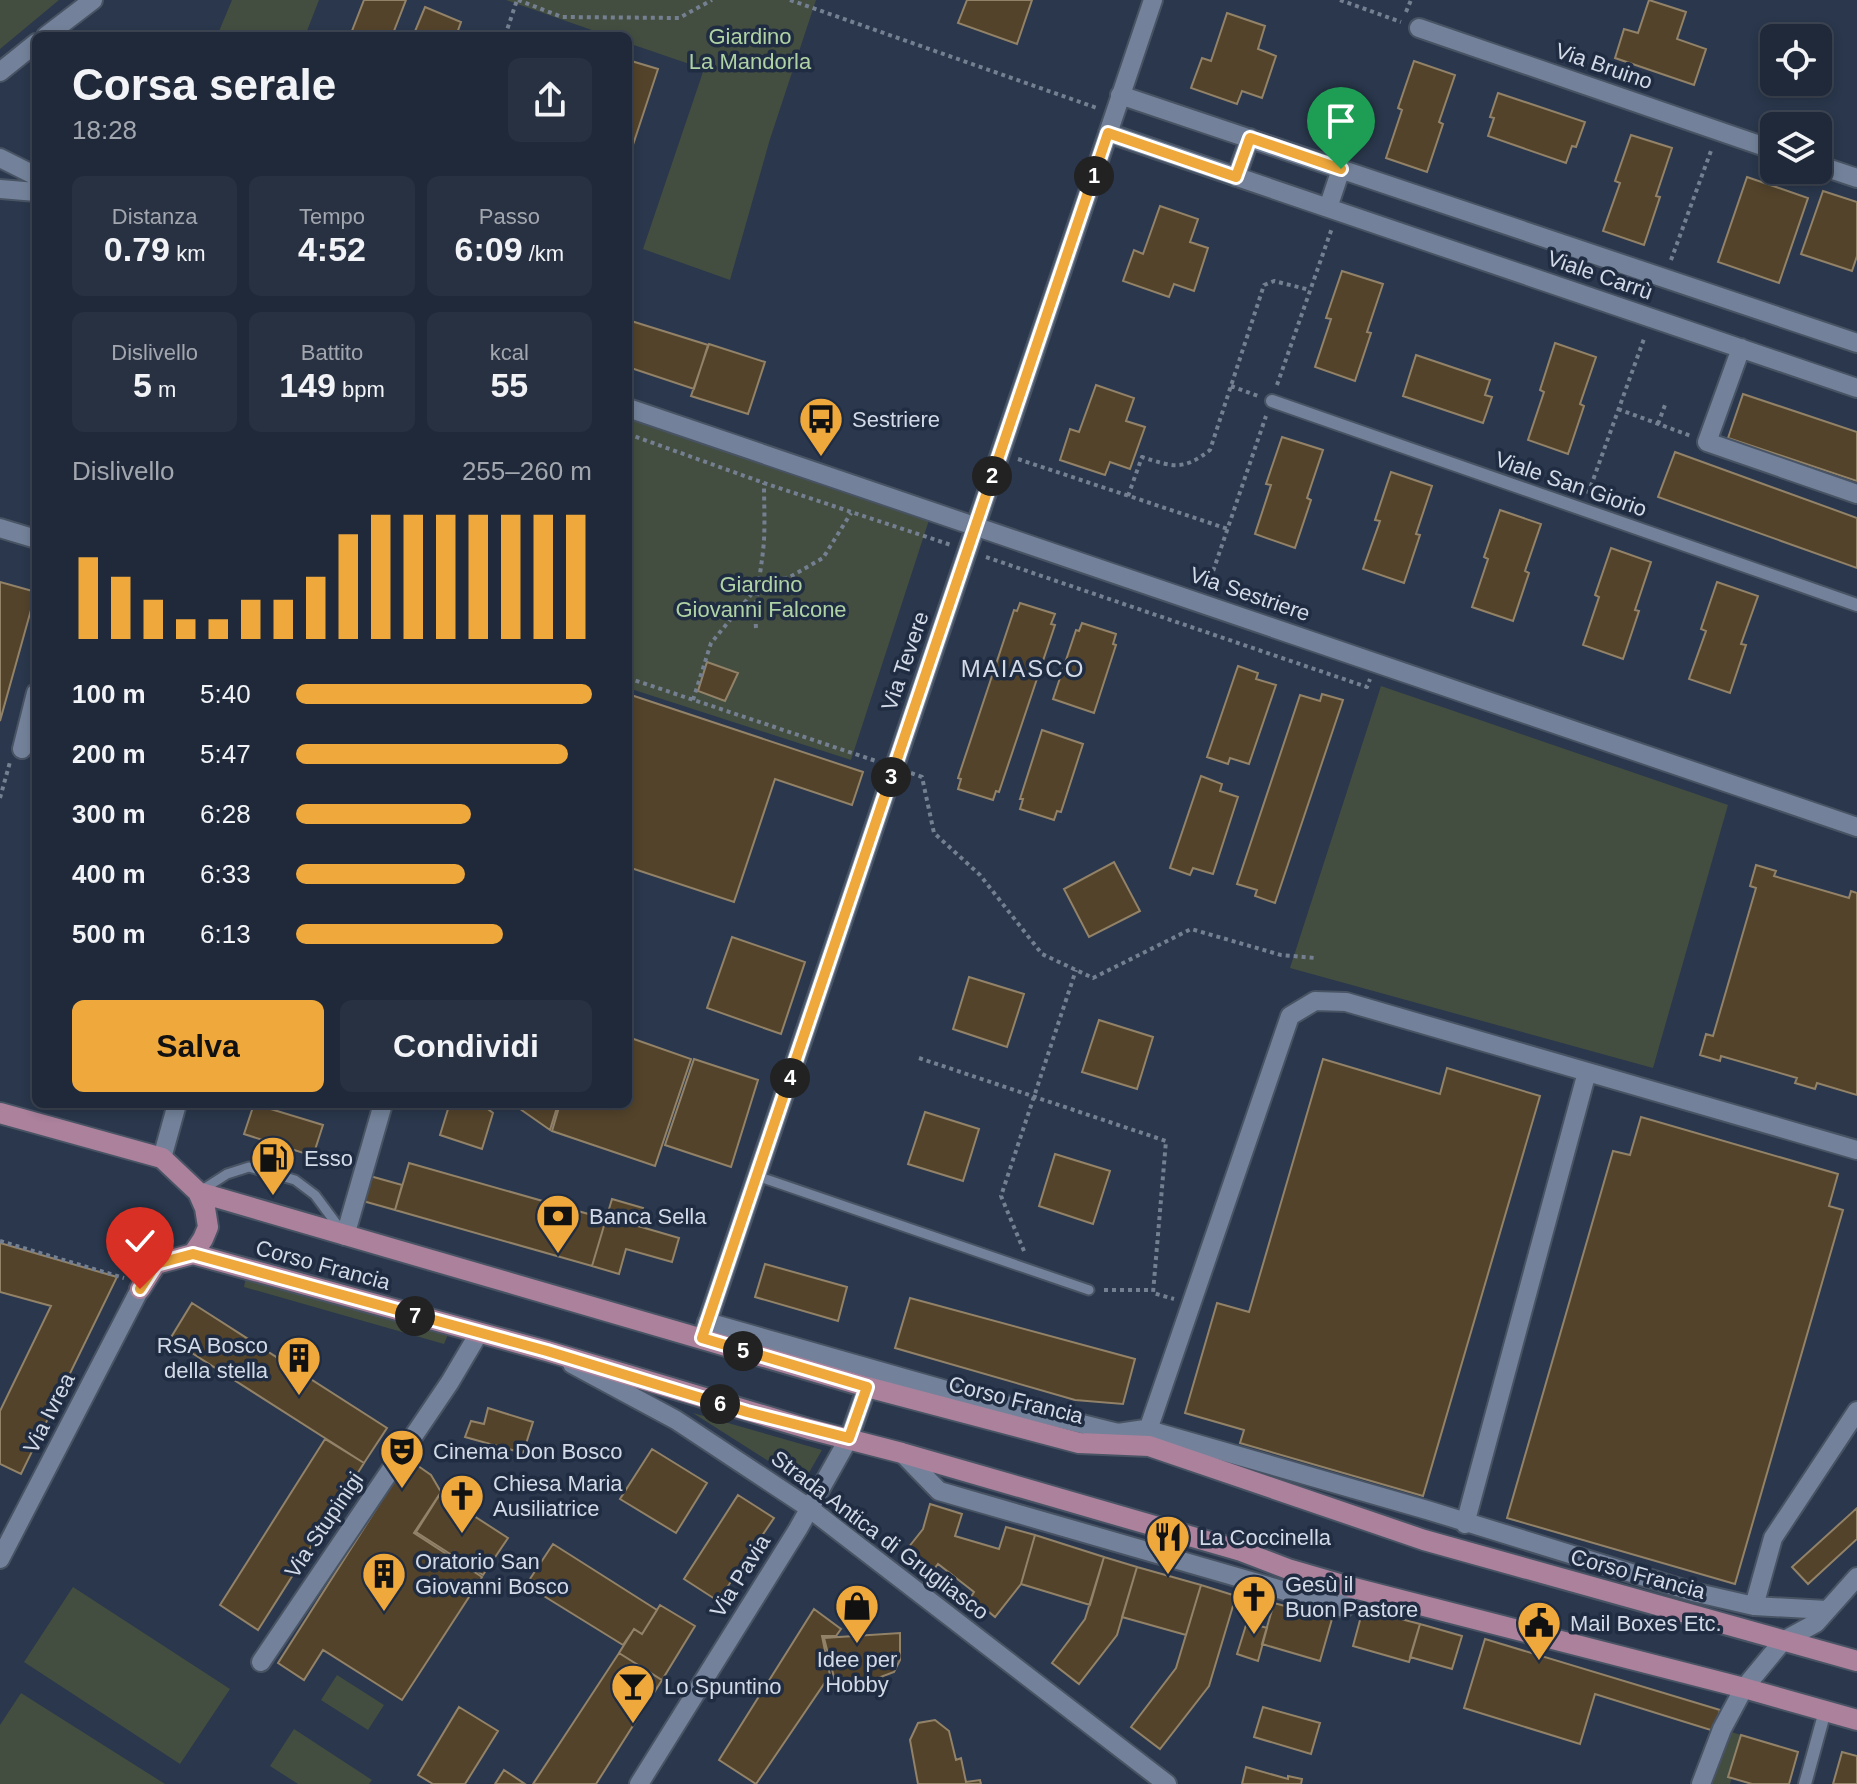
<!DOCTYPE html>
<html lang="it">
<meta charset="utf-8">
<style>
:root{--surface:#202939;--page:#283141;--text:#f1f3f6;--muted:#a2a6ae;--line:#3d4553;--accent:#eea83c}
body{margin:0;font-family:Helvetica,sans-serif;background:var(--page);color:var(--text);height:100vh;display:flex;flex-direction:column;font-size:30px;white-space:nowrap}
*{box-sizing:border-box;margin:0}
p{font-size:26px;color:var(--muted)}
.icon{flex:none;width:44px;height:44px;fill:none;stroke:currentColor;stroke-width:2;stroke-linecap:round;stroke-linejoin:round}
.map{position:relative;flex:1;overflow:hidden}
.drawer{position:absolute;left:32px;top:32px;width:600px;height:1076px;display:flex;flex-direction:column;background:var(--surface);border-radius:12px;box-shadow:0 4px 12px #0003,0 0 0 2px var(--line)}
.drawer>*{flex:none}
.controls{position:absolute;left:1760px;top:24px;display:grid;gap:16px}
.controls a{display:grid;place-items:center;width:72px;height:72px;border-radius:12px;background:var(--surface);box-shadow:0 4px 12px #0003,0 0 0 2px var(--line);font-size:40px}
.pin{position:absolute;display:grid;place-items:center;width:68px;height:68px;color:#fff;margin:-82px -34px;border-radius:50% 50% 50% 0;rotate:-45deg;box-shadow:0 0 8px #0007}
.pin .icon{rotate:45deg}
.km{position:absolute;width:40px;height:40px;margin:-20px;border-radius:50%;background:#222;color:#fff;font-size:22px;line-height:40px;text-align:center}
.round{display:grid;place-items:center;flex:none;width:84px;height:84px;border-radius:12px;background:var(--page)}
.headline{display:flex;align-items:center;justify-content:space-between;height:136px;padding:0 40px}
h1{font-size:44px;font-weight:800;line-height:60px}
.figures{display:grid;grid-template-columns:repeat(3,1fr);gap:12px;height:136px;padding:8px 40px}
.figures div{display:grid;align-content:center;border-radius:12px;background:var(--page);text-align:center}
.figures b{font-size:34px;font-weight:800}
.figures small{font-size:22px;font-weight:400}
.figures p{font-size:22px}
.chart{height:224px;padding:16px 40px}
.chart p{display:flex;justify-content:space-between}
.chart svg{width:100%;height:144px;margin-top:8px;stroke:var(--accent);stroke-width:6}
.primary-button{display:flex;gap:16px;margin-top:auto;padding:16px 40px}
.primary-button a{flex:1;height:92px;border-radius:12px;background:var(--accent);color:#111;font-size:32px;font-weight:800;line-height:92px;text-align:center}
.primary-button a+a{background:var(--page);color:var(--text)}
ul{padding:0 40px;list-style:none;font-size:26px}
li{display:grid;grid-template-columns:128px 96px 1fr;align-items:center;height:60px}
li i{height:20px;border-radius:10px;background:var(--accent)}
.map>svg:first-child{display:block}
.green{fill:#434e40}
.building{fill:#53432b;stroke:#928268;stroke-width:2}
.lines{fill:none;stroke-linecap:round;stroke-linejoin:round}
.service-casing{stroke:#485364;stroke-width:13}
.pedestrian-casing{stroke:#485364;stroke-width:16}
.minor-casing{stroke:#485364;stroke-width:22}
.primary-casing{stroke:#485364;stroke-width:24}
.path{stroke:#747f91;stroke-width:4;stroke-dasharray:4 4;stroke-linecap:butt}
.service{stroke:#73829a;stroke-width:9}
.pedestrian{stroke:#73829a;stroke-width:12}
.minor{stroke:#73829a;stroke-width:18}
.primary{stroke:#ab819c;stroke-width:20}
.route-casing{stroke:#fff;stroke-width:16}
.route{stroke:#eea83c;stroke-width:10}
.labels{text-anchor:middle;dominant-baseline:central;stroke-width:7;stroke-linejoin:round;paint-order:stroke}
.park-label{font-size:22px;fill:#afd3a5;stroke:#202c41}
.street-label{font-size:22px;fill:#d2dae8;stroke:#202c41}
.poi-label{font-size:22px;fill:#d2dae8;stroke:#202c41;text-anchor:start}
.neighbourhood-label{font-size:24px;letter-spacing:2px;fill:#d2dae8;stroke:#202c41}
</style>
<div class="map">
<svg width="1857" height="1784" viewBox="0 0 1857 1784">
<rect width="100%" height="100%" fill="#2a374c"/>
<path class="green" d="M0,0H59L0,49Z
M232,0H319L305,36H217Z
M506,0H816L770,139L730,280L643,249L704,69L628,43V36H609Z
M628,415L929,520L851,760L628,688Z
M1381,686L1728,805L1653,1068L1290,968Z
M246,1277L449,1332L444,1344L244,1287Z
M693,1413L822,1450L803,1483Z
M73,1587L230,1689L180,1764L24,1662Z
M337,1675L384,1705L368,1730L321,1700Z
M21,1693L165,1784H0V1725Z
M294,1729L372,1780L369,1784H298L270,1766Z
M1722,1729L1741,1735L1729,1777L1732,1778L1730,1784H1701Z"/>
<path class="building" d="M364,0H406L392,36H350Z
M967,0H1032L1017,44L958,23Z
M1649,0L1686,12L1677,39L1706,49L1694,85L1615,58L1624,29L1638,33Z
M425,7L461,22L456,36H413Z
M1227,13L1265,26L1258,49L1276,56L1262,98L1242,91L1237,104L1191,88L1202,58L1211,61Z
M628,60L658,69L628,160Z
M1414,61L1455,75L1439,122L1443,124L1427,172L1386,158L1402,110L1398,108Z
M1498,93L1585,122L1576,147L1572,146L1566,163L1488,136L1494,118L1490,117Z
M1631,135L1672,148L1656,196L1660,197L1644,245L1603,231L1620,183L1615,181Z
M1747,177L1808,198L1779,283L1718,262Z
M1823,191L1857,202V256L1852,271L1801,254Z
M1160,206L1198,219L1190,242L1208,248L1194,291L1174,284L1169,297L1123,281L1134,250L1143,254Z
M1342,271L1383,284L1367,332L1371,333L1355,381L1315,367L1331,319L1326,318Z
M628,320L708,345L694,389L628,367Z
M1555,343L1596,357L1580,404L1584,406L1568,454L1528,440L1544,392L1540,390Z
M709,344L765,362L748,414L691,396Z
M1416,355L1490,380L1485,395L1492,397L1483,423L1403,396Z
M1096,385L1134,398L1126,421L1145,427L1130,469L1110,462L1105,475L1060,460L1070,429L1079,432Z
M1743,394L1857,432V481L1728,438Z
M1282,437L1323,450L1307,498L1311,500L1295,548L1255,534L1271,485L1266,484Z
M1675,452L1857,518V568L1658,497Z
M1391,472L1432,486L1416,534L1420,535L1404,583L1363,569L1380,521L1375,520Z
M1500,510L1541,524L1525,571L1529,573L1513,621L1472,607L1488,559L1484,557Z
M1611,548L1651,562L1635,610L1639,611L1623,659L1583,645L1599,597L1595,595Z
M0,582L36,592L0,721Z
M1717,582L1758,596L1741,644L1746,645L1730,693L1689,679L1706,631L1701,629Z
M1020,603L1055,614L1051,624L1055,625L999,792L996,791L993,800L958,789L961,779L958,778L1014,610L1017,611Z
M1082,623L1116,634L1113,644L1116,645L1094,713L1053,699L1076,630L1079,631Z
M707,662L738,673L725,701L698,691Z
M1238,666L1258,673L1256,679L1276,685L1249,764L1230,758L1228,764L1207,757Z
M628,694L863,772L852,805L775,779L734,902L628,867Z
M1322,694L1343,700L1275,903L1255,896L1257,890L1237,884L1300,695L1320,701Z
M1042,730L1083,744L1061,812L1057,811L1054,820L1020,809L1023,799H1020Z
M1201,776L1222,784L1220,791L1238,797L1213,874L1193,868L1190,875L1170,868Z
M1114,862L1140,911L1089,937L1064,889Z
M1756,865L1776,871L1774,876L1849,898L1851,891L1857,893V1095L1817,1083L1815,1089L1795,1083L1797,1078L1721,1056L1720,1061L1700,1055L1706,1034L1713,1036L1756,888L1750,886Z
M732,937L805,962L781,1034L707,1008Z
M969,977L1024,994L1007,1047L953,1029Z
M1099,1020L1153,1037L1137,1089L1082,1072Z
M628,1037L691,1059L655,1166L552,1131L560,1104H628Z
M694,1059L758,1080L731,1167L665,1145Z
M1323,1059L1440,1094L1447,1068L1540,1096L1423,1496L1240,1443L1244,1430L1185,1413L1217,1303L1249,1312Z
M254,1104L323,1125L313,1156L244,1134Z
M430,1104H481L493,1113L482,1149L440,1135L448,1109Z
M513,1104H558L550,1130Z
M925,1112L979,1129L963,1181L908,1164Z
M1641,1117L1838,1174L1829,1206L1843,1210L1735,1584L1507,1518L1613,1151L1630,1155Z
M1055,1154L1110,1171L1093,1224L1039,1206Z
M409,1163L606,1219L592,1266L395,1210Z
M370,1176L402,1185L395,1210L363,1201Z
M612,1199L643,1208L638,1226L679,1238L672,1262L626,1249L619,1274L592,1266Z
M0,1243L117,1277L21,1474L0,1464V1411L51,1306L0,1292Z
M765,1264L847,1287L838,1321L755,1297Z
M910,1298L1135,1359L1123,1404L1075,1400L895,1348Z
M192,1303L387,1428L364,1463L170,1339Z
M488,1408L533,1422L523,1453L465,1437L471,1421L484,1424Z
M325,1439L364,1463L258,1630L220,1605Z
M652,1449L707,1483L676,1533L620,1499Z
M408,1459L431,1475L441,1492L414,1533L482,1577L402,1700L323,1650L304,1680L278,1663Z
M440,1494L508,1538L483,1575L416,1532Z
M738,1495L774,1518L718,1601L684,1579Z
M930,1504L962,1514L955,1536L999,1549L1006,1527L1035,1535L1021,1584L995,1617L971,1597L974,1592L938,1564L934,1569L908,1548L923,1529Z
M1857,1508V1539L1808,1584L1792,1567Z
M1035,1535L1104,1557L1090,1605L1021,1584Z
M553,1544L657,1610L642,1634L634,1629L623,1645L526,1585Z
M1104,1557L1137,1567L1117,1635L1079,1684L1052,1663L1085,1619Z
M1137,1567L1201,1585L1186,1635L1122,1617Z
M1201,1585L1236,1596L1209,1686L1160,1749L1131,1727L1176,1668Z
M1274,1603L1332,1619L1320,1661L1262,1644Z
M660,1605L695,1626L662,1680L619,1653L634,1629L642,1634Z
M814,1609L841,1629L836,1636H822L830,1675L756,1784L719,1760Z
M1363,1609L1420,1624L1409,1662L1353,1646Z
M1247,1622L1267,1628L1258,1661L1237,1654Z
M1420,1624L1462,1636L1452,1669L1410,1657Z
M900,1633V1660L894,1672L838,1693L824,1638Z
M1485,1639L1720,1710L1714,1731L1595,1694L1580,1744L1464,1708Z
M619,1653L662,1680L596,1784H533Z
M459,1707L498,1731L465,1784H433L418,1775Z
M1263,1707L1320,1723L1311,1754L1254,1737Z
M935,1720L949,1731L956,1760L961,1758L966,1782L980,1780L981,1784H918L910,1740L918,1723Z
M1741,1735L1798,1752L1789,1784H1752L1728,1777Z
M1842,1752L1857,1756V1784H1833Z
M1246,1767L1288,1779V1776L1302,1779L1301,1784H1242Z
M504,1770L525,1784H495Z"/>
<g class="lines">
<g class="service-casing">
<path id="service" d="M757,1176L1089,1290
M202,1190L227,1174L249,1167L295,1180L315,1195L341,1230"/>
</g>
<g class="pedestrian-casing">
<path id="pedestrian" d="M1272,401L1857,605
M1805,1784L1825,1711"/>
</g>
<g class="minor-casing">
<path id="minor" d="M1419,28L1774,150
M46,36L93,0
M0,72L36,43
M1120,95L1857,343
M1108,133L1857,388
M0,158L36,176
M1818,165L1857,178
M1236,177L1250,138
M0,189L36,192
M1328,208L1341,169
M1741,348L1707,442L1857,494
M628,408L1857,827
M0,528L36,539
M22,749L36,693
M162,1158L177,1104
M345,1236L383,1104
M707,1322L946,1390L1118,1433L1145,1429L1427,1510L1693,1592L1754,1606L1827,1610
M702,1338L1153,0
M572,1364L676,1420L809,1508L1167,1784
M1148,1430L1290,1016L1315,1001L1346,1002L1857,1150
M902,1453L939,1491L1344,1608L1350,1587
M1465,1524L1587,1072
M0,1559L140,1289
M1754,1606L1773,1538L1857,1411
M261,1662L450,1382L479,1333
M639,1784L798,1529L849,1438L867,1387
M1701,1784L1722,1729L1744,1688L1783,1641L1816,1623L1857,1577"/>
</g>
<g class="primary-casing">
<path id="primary" d="M0,1113L162,1158L198,1192L205,1208L208,1227L203,1239L193,1254L156,1264L140,1289
M198,1192L867,1387L1079,1443L1149,1446L1424,1540L1857,1661
M193,1254L547,1351L809,1429L902,1453L1241,1551L1288,1569L1350,1587L1744,1688L1857,1720"/>
</g>
<path class="path" d="M518,0L562,17L679,18L712,0
M790,0L1097,108
M1340,0L1401,22
M1406,12L1411,0
M505,36L517,0
M1671,260L1712,148
M1277,385L1332,228
M1231,386L1258,396
M1618,409L1691,436
M1658,424L1665,405
M628,434L764,483L951,545
M1018,459L1228,529
M1588,494L1645,336
M1128,496L1142,457C1173,467 1183,471 1210,450L1264,285L1274,281L1310,290
M986,557L1367,687L1370,679
M1208,586L1266,416
M756,628C754,598 762,570 764,540C765,521 764,502 764,483
M628,678L876,761
M693,700L711,643L759,585L790,577L823,558L851,513
M911,773L922,777L934,833L980,875L1042,954L1093,978L1191,929L1281,955L1315,958
M0,798L10,762
M919,1058L1166,1141L1153,1293L1174,1299
M0,1241L124,1278
M1024,1251L1001,1196L1076,970
M1104,1290H1153"/>
<use href="#service" class="service"/>
<use href="#pedestrian" class="pedestrian"/>
<use href="#minor" class="minor"/>
<use href="#primary" class="primary"/>
</g>
<g class="lines">
<g class="route-casing">
<path id="route" d="M140,1289L156,1264L193,1254L547,1351L747,1412L849,1438L867,1387L702,1338L1108,133L1236,177L1250,138L1341,169"/>
</g>
<use href="#route" class="route"/>
</g>
<defs>
<g id="bus-pin" transform="scale(2.3)"><path d="M0 17L-7.5 6A9.5 9.5 0 1 1 7.5 6Z" fill="#eea83c" stroke="#202c41"/><path d="M-5-6H5V4H4V6H2V4H-2V6H-4V4H-5ZM-3.5-4V0h7V-4ZM-3.5 1.2v1.5H-2V1.2ZM2 1.2v1.5H3.5V1.2Z" fill="#111"/></g>
<g id="fuel-pin" transform="scale(2.3)"><path d="M0 17L-7.5 6A9.5 9.5 0 1 1 7.5 6Z" fill="#eea83c" stroke="#202c41"/><path d="M-5.5-6h7V0h2V4h1.3V-2.5L3-4.5l.8-.8L6-3V5H2.5V1h-1V6h-7ZM-4.2-4.7v3.2H.2V-4.7Z" fill="#111"/></g>
<g id="bank-pin" transform="scale(2.3)"><path d="M0 17L-7.5 6A9.5 9.5 0 1 1 7.5 6Z" fill="#eea83c" stroke="#202c41"/><path d="M-6-4H6V4H-6ZM0-2.3a2.3 2.3 0 1 0 0 4.6a2.3 2.3 0 1 0 0-4.6Z" fill="#111"/></g>
<g id="building-pin" transform="scale(2.3)"><path d="M0 17L-7.5 6A9.5 9.5 0 1 1 7.5 6Z" fill="#eea83c" stroke="#202c41"/><path d="M-4-6H4V6H1V3H-1V6H-4ZM-2.5-4.3h1.7v1.8h-1.7ZM.8-4.3h1.7v1.8H.8ZM-2.5-1h1.7V.8h-1.7ZM.8-1h1.7V.8H.8Z" fill="#111"/></g>
<g id="theatre-pin" transform="scale(2.3)"><path d="M0 17L-7.5 6A9.5 9.5 0 1 1 7.5 6Z" fill="#eea83c" stroke="#202c41"/><path d="M-5-5.5Q0-4 5-5.5V0Q5 5 0 6Q-5 5-5 0ZM-3.3-2.5H-1v1.5H-3.3ZM1-2.5H3.3v1.5H1ZM-2.8 1Q0 5.5 2.8 1Z" fill="#111"/></g>
<g id="church-pin" transform="scale(2.3)"><path d="M0 17L-7.5 6A9.5 9.5 0 1 1 7.5 6Z" fill="#eea83c" stroke="#202c41"/><path d="M-1.2-6h2.4v3.5h3.3v2.4h-3.3V6h-2.4V-.1h-3.3v-2.4h3.3Z" fill="#111"/></g>
<g id="restaurant-pin" transform="scale(2.3)"><path d="M0 17L-7.5 6A9.5 9.5 0 1 1 7.5 6Z" fill="#eea83c" stroke="#202c41"/><path d="M-5-6h1v4h1v-4h1v4h1v-4h1v5L-1.5 .5V6h-2V.5L-5-1ZM5-6V6H3V1.5H1.5Q1.5-4 5-6Z" fill="#111"/></g>
<g id="shop-pin" transform="scale(2.3)"><path d="M0 17L-7.5 6A9.5 9.5 0 1 1 7.5 6Z" fill="#eea83c" stroke="#202c41"/><path d="M-5-2.5h2.3a2.7 3.5 0 0 1 5.4 0H5L5.5 6h-11ZM-1.5-2.5h3a1.5 2.3 0 0 0-3 0Z" fill="#111"/></g>
<g id="civic-pin" transform="scale(2.3)"><path d="M0 17L-7.5 6A9.5 9.5 0 1 1 7.5 6Z" fill="#eea83c" stroke="#202c41"/><path d="M-.6-6.5H3V-4.5H.6V-3L4-1V1h2V6H-6V1h2V-1L-.6-3ZM-1.2 2.5V6h2.4V2.5Z" fill="#111"/></g>
<g id="bar-pin" transform="scale(2.3)"><path d="M0 17L-7.5 6A9.5 9.5 0 1 1 7.5 6Z" fill="#eea83c" stroke="#202c41"/><path d="M-6-5H6L.8 .8V4.5H3.5V6h-7V4.5H-.8V.8Z" fill="#111"/></g>
</defs>
<g fill-rule="evenodd">
<use href="#bus-pin" x="821" y="419"/>
<use href="#fuel-pin" x="273" y="1158"/>
<use href="#bank-pin" x="558" y="1216"/>
<use href="#building-pin" x="299" y="1358"/>
<use href="#theatre-pin" x="402" y="1451"/>
<use href="#church-pin" x="462" y="1496"/>
<use href="#restaurant-pin" x="1168" y="1537"/>
<use href="#building-pin" x="384" y="1574"/>
<use href="#church-pin" x="1254" y="1597"/>
<use href="#shop-pin" x="857" y="1606"/>
<use href="#civic-pin" x="1539" y="1623"/>
<use href="#bar-pin" x="633" y="1686"/>
</g>
<g class="labels">
<g class="park-label">
<text x="750" y="36">Giardino<tspan x="750" dy="25">La Mandorla</tspan></text>
<text x="761" y="584">Giardino<tspan x="761" dy="25">Giovanni Falcone</tspan></text>
</g>
<g class="street-label">
<text transform="translate(1604 66) rotate(19)">Via Bruino</text>
<text transform="translate(1600 275) rotate(19)">Viale Carrù</text>
<text transform="translate(1571 484) rotate(19)">Viale San Giorio</text>
<text transform="translate(1250 594) rotate(19)">Via Sestriere</text>
<text transform="translate(905 661) rotate(-71)">Via Tevere</text>
<text transform="translate(323 1265) rotate(15)">Corso Francia</text>
<text transform="translate(1016 1400) rotate(14)">Corso Francia</text>
<text transform="translate(49 1413) rotate(-63)">Via Ivrea</text>
<text transform="translate(324 1525) rotate(-56)">Via Stupinigi</text>
<text transform="translate(880 1535) rotate(37)">Strada Antica di Grugliasco</text>
<text transform="translate(1638 1574) rotate(15)">Corso Francia</text>
<text transform="translate(740 1576) rotate(-58)">Via Pavia</text>
</g>
<g class="poi-label">
<text x="852" y="419">Sestriere</text>
<text x="304" y="1158">Esso</text>
<text x="589" y="1216">Banca Sella</text>
<text x="268" y="1345" text-anchor="end">RSA Bosco<tspan x="268" dy="25">della stella</tspan></text>
<text x="433" y="1451">Cinema Don Bosco</text>
<text x="493" y="1483">Chiesa Maria<tspan x="493" dy="25">Ausiliatrice</tspan></text>
<text x="1199" y="1537">La Coccinella</text>
<text x="415" y="1561">Oratorio San<tspan x="415" dy="25">Giovanni Bosco</tspan></text>
<text x="1285" y="1584">Gesù il<tspan x="1285" dy="25">Buon Pastore</tspan></text>
<text x="1570" y="1623">Mail Boxes Etc.</text>
<text x="857" y="1659" text-anchor="middle">Idee per<tspan x="857" dy="25">Hobby</tspan></text>
<text x="664" y="1686">Lo Spuntino</text>
</g>
<g class="neighbourhood-label">
<text x="1023" y="668">MAIASCO</text>
</g>
</g>
</svg>
<div class="controls">
<a><svg class="icon" aria-label="locate" viewBox="0 0 24 24"><circle cx="12" cy="12" r="6"/><path d="M12 2v4M12 18v4M2 12h4M18 12h4"/></svg></a>
<a><svg class="icon" aria-label="layers" viewBox="0 0 24 24"><path d="M12 4l9 5-9 5-9-5zM3 14l9 5 9-5"/></svg></a>
</div>
<div class="pin" style="left:1341px;top:169px;background:#1e9e55"><svg class="icon" aria-label="arrive" viewBox="0 0 24 24"><path d="M6 21V4h12l-3 4 3 4H6"/></svg></div>
<div class="pin" style="left:140px;top:1289px;background:#d93025"><svg class="icon" aria-label="check" viewBox="0 0 24 24"><path d="M5 12l5 5 9-10"/></svg></div>
<b class="km" style="left:1094px;top:176px">1</b>
<b class="km" style="left:992px;top:476px">2</b>
<b class="km" style="left:891px;top:777px">3</b>
<b class="km" style="left:790px;top:1078px">4</b>
<b class="km" style="left:743px;top:1351px">5</b>
<b class="km" style="left:720px;top:1404px">6</b>
<b class="km" style="left:415px;top:1316px">7</b>
<section class="drawer">
<div class="headline"><div><h1>Corsa serale</h1><p>18:28</p></div><a class="round"><svg class="icon" aria-label="share" viewBox="0 0 24 24"><path d="M12 15V3M7 8l5-5 5 5M5 13v7h14v-7"/></svg></a></div>
<div class="figures">
<div><p>Distanza</p><b>0.79<small> km</small></b></div>
<div><p>Tempo</p><b>4:52</b></div>
<div><p>Passo</p><b>6:09<small> /km</small></b></div>
</div>
<div class="figures">
<div><p>Dislivello</p><b>5<small> m</small></b></div>
<div><p>Battito</p><b>149<small> bpm</small></b></div>
<div><p>kcal</p><b>55</b></div>
</div>
<div class="chart"><p><span>Dislivello</span>255–260 m</p>
<svg viewBox="0 0 160 44" preserveAspectRatio="none"><path d="M5 44V19M15 44V25M25 44V32M35 44V38M45 44V38M55 44V32M65 44V32M75 44V25M85 44V12M95 44V6M105 44V6M115 44V6M125 44V6M135 44V6M145 44V6M155 44V6"/></svg>
</div>
<ul>
<li><b>100 m</b>5:40<i style="width:100%"></i></li>
<li><b>200 m</b>5:47<i style="width:92%"></i></li>
<li><b>300 m</b>6:28<i style="width:59%"></i></li>
<li><b>400 m</b>6:33<i style="width:57%"></i></li>
<li><b>500 m</b>6:13<i style="width:70%"></i></li>
</ul>
<div class="primary-button"><a>Salva</a><a>Condividi</a></div>
</section>
</div>
